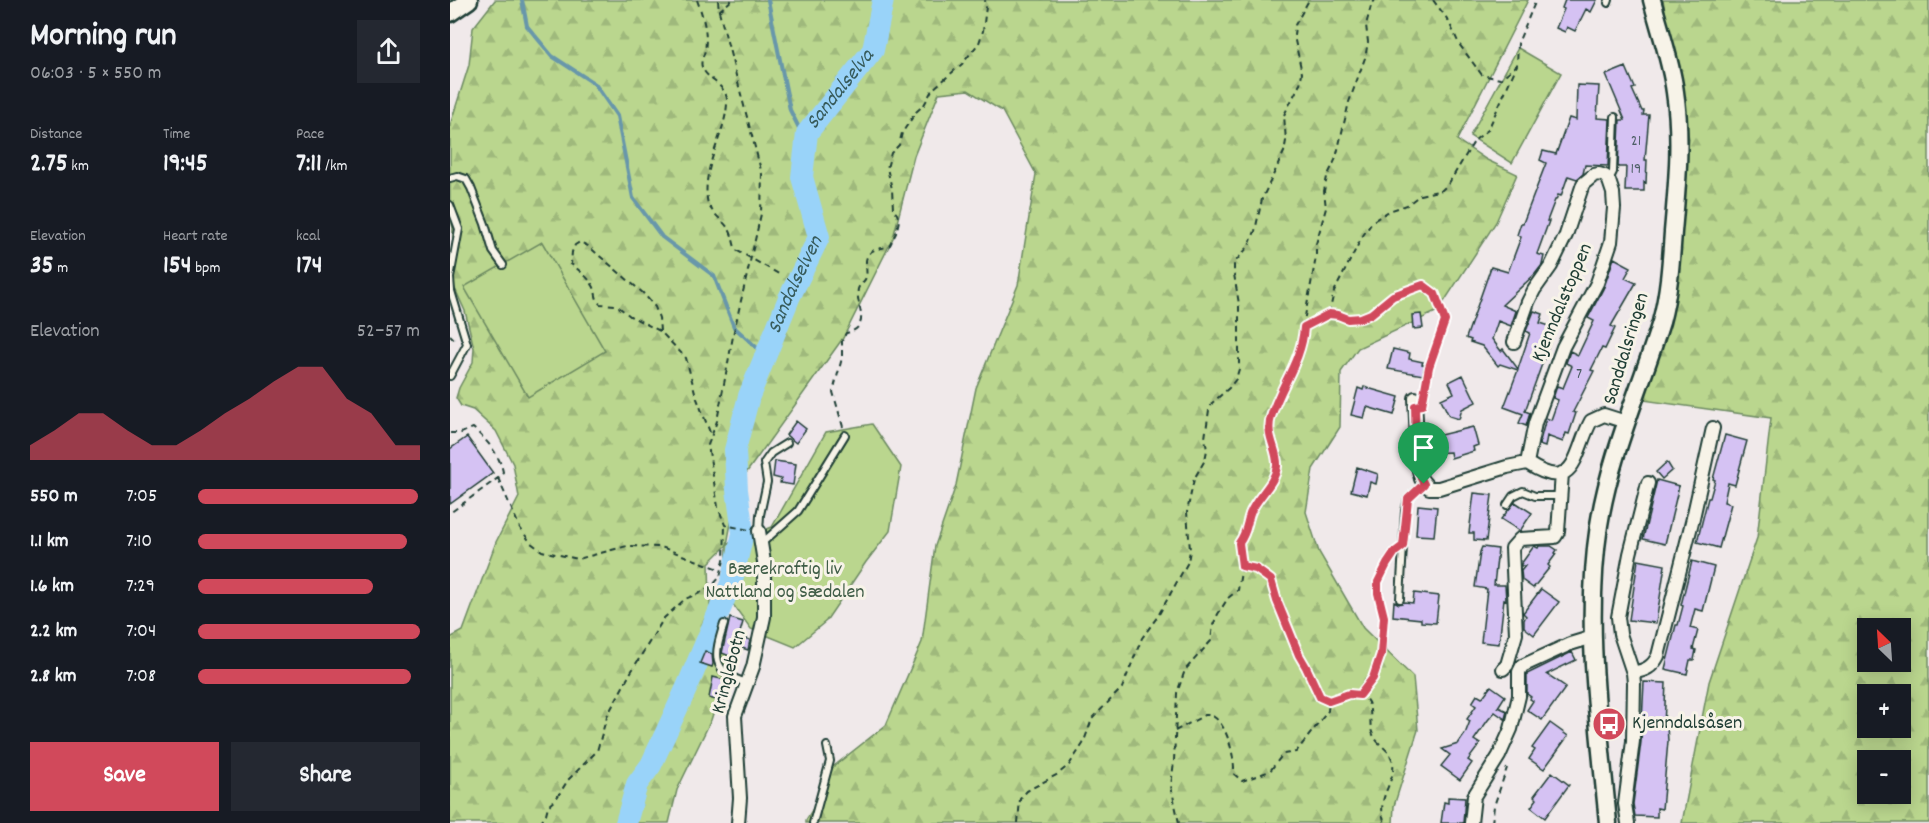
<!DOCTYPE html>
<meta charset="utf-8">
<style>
:root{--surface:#171b24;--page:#242831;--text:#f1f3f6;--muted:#9ea1a6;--accent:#d1495b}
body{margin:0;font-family:Dekko,sans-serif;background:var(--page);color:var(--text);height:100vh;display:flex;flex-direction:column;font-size:22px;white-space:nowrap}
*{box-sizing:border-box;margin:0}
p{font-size:20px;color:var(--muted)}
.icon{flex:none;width:33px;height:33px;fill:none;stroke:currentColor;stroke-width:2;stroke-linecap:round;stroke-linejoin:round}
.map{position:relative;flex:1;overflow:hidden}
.panel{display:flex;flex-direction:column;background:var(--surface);width:450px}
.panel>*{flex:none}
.needle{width:39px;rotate:335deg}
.tools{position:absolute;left:1407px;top:618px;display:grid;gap:12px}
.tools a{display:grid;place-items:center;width:54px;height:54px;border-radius:0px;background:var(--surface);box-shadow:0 3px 15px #0003;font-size:30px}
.pin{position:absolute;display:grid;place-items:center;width:51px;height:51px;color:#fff;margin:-62px -26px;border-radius:50% 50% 50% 0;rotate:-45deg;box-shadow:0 0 6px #0007}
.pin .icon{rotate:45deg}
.round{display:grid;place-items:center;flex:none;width:63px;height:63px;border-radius:0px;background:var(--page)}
.overview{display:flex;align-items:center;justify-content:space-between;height:102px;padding:0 30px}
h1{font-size:33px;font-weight:700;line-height:45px}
.stats{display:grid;grid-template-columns:repeat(3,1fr);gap:9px;height:102px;padding:6px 30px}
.stats div{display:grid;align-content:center}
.stats b{font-size:26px;font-weight:700}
.stats small{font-size:16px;font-weight:400}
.stats p{font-size:16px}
.chart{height:168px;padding:12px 30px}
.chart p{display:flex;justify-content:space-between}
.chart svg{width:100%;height:108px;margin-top:6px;fill:var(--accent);opacity:.7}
.primary-button{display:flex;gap:12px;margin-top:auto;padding:12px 30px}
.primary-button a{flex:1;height:69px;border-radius:0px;background:var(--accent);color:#fff;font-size:24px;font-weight:700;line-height:69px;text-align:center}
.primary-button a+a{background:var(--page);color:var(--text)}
ul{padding:0 30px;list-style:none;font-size:20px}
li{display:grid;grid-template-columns:96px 72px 1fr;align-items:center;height:45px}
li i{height:15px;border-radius:8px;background:var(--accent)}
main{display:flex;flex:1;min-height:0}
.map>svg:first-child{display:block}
.forest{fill:url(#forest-firs);stroke:#6c8a61;stroke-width:1.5;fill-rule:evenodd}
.garden{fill:#bad68e;stroke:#6c8a61;stroke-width:1.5}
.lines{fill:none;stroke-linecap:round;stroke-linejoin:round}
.stream{stroke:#6897aa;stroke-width:4}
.river{stroke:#99d3f9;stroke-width:22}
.building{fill:#d5c2f3;stroke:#1f3d34;stroke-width:1.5}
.service-casing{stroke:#1f3d34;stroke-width:10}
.minor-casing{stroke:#1f3d34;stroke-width:16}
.secondary-casing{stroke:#1f3d34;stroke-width:21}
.path{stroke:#1f3d34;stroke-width:2;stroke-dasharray:6 4.5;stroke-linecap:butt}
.service{stroke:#f7f3e8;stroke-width:6}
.minor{stroke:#f7f3e8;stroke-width:12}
.secondary{stroke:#f7f3e8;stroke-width:16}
.route-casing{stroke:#fff;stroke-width:12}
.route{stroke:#d1495b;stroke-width:8}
.labels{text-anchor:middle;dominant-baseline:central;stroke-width:6;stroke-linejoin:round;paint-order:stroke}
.number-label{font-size:16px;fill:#4c5e64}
.street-label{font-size:20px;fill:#1f3d34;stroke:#f7f3e8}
.park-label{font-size:20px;fill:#3e5c46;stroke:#f7f3e8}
.poi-label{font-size:20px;fill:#1f3d34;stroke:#f7f3e8;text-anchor:start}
.water-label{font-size:21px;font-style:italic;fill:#375b5b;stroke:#f7f3e8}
</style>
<main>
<section class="panel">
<div class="overview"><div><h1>Morning run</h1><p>06:03 · 5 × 550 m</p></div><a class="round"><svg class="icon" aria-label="share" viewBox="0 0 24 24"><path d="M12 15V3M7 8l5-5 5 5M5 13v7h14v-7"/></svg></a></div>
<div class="stats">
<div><p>Distance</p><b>2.75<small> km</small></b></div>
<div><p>Time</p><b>19:45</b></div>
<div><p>Pace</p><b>7:11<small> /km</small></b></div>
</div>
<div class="stats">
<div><p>Elevation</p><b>35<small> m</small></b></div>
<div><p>Heart rate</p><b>154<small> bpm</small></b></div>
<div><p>kcal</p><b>174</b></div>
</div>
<div class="chart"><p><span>Elevation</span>52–57 m</p>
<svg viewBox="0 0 160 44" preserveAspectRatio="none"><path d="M0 44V38L10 32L20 25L30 25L40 32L50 38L60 38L70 32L80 25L90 19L100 12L110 6L120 6L130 19L140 25L150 38L160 38V44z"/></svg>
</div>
<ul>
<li><b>550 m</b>7:05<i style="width:99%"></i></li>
<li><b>1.1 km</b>7:10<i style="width:94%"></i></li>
<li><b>1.6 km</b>7:29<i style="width:79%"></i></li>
<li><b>2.2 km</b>7:04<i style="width:100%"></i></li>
<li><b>2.8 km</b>7:08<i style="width:96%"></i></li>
</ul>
<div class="primary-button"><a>Save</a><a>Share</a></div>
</section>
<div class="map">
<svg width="1479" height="823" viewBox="0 0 1479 823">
<defs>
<pattern id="forest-firs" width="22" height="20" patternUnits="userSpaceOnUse" patternTransform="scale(1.5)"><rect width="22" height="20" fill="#bad68e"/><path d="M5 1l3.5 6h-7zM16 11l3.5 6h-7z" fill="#9fb97b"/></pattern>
</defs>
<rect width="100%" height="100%" fill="#f0e9ea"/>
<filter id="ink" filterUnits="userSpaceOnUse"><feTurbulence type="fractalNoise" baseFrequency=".0167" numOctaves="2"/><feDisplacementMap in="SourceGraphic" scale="12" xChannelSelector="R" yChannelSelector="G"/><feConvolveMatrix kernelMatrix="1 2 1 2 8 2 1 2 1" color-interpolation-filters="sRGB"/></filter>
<g filter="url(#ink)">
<path class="forest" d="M45,0H1078L1007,140L1037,160L1067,174L1046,222L988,311L908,348L891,372L890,427L863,469L856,512L869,552L913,628L963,677L968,730L944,806L943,823H356V820L364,807L374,774L436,725L472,642L485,546L506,485L526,388L568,285L586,174L552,111L518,90L489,93L464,156L443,238L393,338L294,476L287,490L277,545L259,563L260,606L283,652L261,720L227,790L219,823H0V638L13,631L46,542L69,497L63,464L46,431L23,410L11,406L6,398L9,388L23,362L24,348L15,311L2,282L3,228L0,218V125L19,65L23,28Z
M1213,0H1479V823H1232L1259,682L1307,538L1321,418L1193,400L1222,292L1239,139ZM1418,628H1450V662H1418ZM1418,694H1450V728H1418ZM1418,760H1450V794H1418Z"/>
<path class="garden" d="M1068,48L1111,73L1062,163L1020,136Z
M92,242L155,351L78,397L14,287Z
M422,424L451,467L440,531L416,562L376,621L345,647L301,629L276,595L277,545L293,533L302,535L322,527L376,432Z"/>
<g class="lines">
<path class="stream" d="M72,0L77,26L102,56L145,84L167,116L183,198L212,237L264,276L284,327L316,356
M318,0L340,110L357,144"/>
<path class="river" id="s1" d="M176,823L187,784L201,765L237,687L282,581L293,533L287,490L285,450L299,396L339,298L369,237L352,177L357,133L423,50L433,0"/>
</g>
<path class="building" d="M1115,0H1147L1141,12L1136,9L1125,31L1117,27L1115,32L1106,28L1114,9L1112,8Z
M1176,67L1185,88L1182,89L1192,111H1194L1193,115H1199L1195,160H1197L1196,183L1194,182V191H1175L1176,167H1168L1170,120H1175L1156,75Z
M1127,85L1149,86L1147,118L1160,119L1158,166L1135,165L1133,174L1127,179L1118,176L1111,196L1108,195L1106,200H1105L1097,221H1099L1087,254L1094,256L1092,265L1085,274L1052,305L1066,311L1061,326L1048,321L1042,339L1051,351L1053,349L1068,369L1080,333L1076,331L1084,311L1093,314L1090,323L1103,327L1098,341L1100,342L1075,411L1080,413L1076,426L1069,423L1073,414L1054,407L1068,370L1050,364L1048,366L1032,346L1020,342L1021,340L1016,338L1041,267L1058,272L1071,237L1067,235L1071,223H1073L1096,163L1090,160L1093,151L1106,154L1119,118L1126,120Z
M1164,258L1181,267L1175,278L1186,283L1161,326L1165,328L1155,349L1152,348L1141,370L1144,371L1123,412L1126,413L1119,434L1116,433L1113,442L1097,436L1095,447L1089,445L1096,418L1101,420L1108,400L1103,398L1107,386L1113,388L1122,366L1116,363L1120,351L1128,355L1144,321L1138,318L1154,287Z
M971,314L973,328L963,329L962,315Z
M943,349L960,353L959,359L973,362L972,364L975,365L973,375L938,369Z
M1013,375L1026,402L1012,409L1009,419L999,416L991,399L1004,393L999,382Z
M914,387L949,397L944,415L917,407L914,418L901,415L908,388L913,390Z
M346,421L356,429L346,443L336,435Z
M1023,427L1028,445L1023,447L1024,451L1001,458L1000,452L983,453L982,437Z
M1275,435L1297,441L1285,485L1278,483L1274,502L1281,504L1269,548L1247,542L1258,498H1260L1265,480L1263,479Z
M17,437L43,473L0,504V449Z
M325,461L346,464L343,485L330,483L331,479L323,477Z
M1217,462L1222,470L1212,479L1206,472Z
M907,467L928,474L926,484L920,482L917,495L901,491Z
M1207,480L1229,486L1215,544L1193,539Z
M1024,493L1042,495L1036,541L1024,540V533H1019Z
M1065,502L1082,513L1070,531L1051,519Z
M968,505L987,507L984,536L966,535Z
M1084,546L1088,548L1089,546H1101L1107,550L1105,553L1106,554L1098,565L1100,567L1083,588L1072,580L1071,571L1075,566H1071V564Z
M1032,547L1048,549L1044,585H1055L1056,600L1054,599L1049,644L1031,642L1037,589L1025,587L1030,552Z
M1188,560L1215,565L1206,623L1179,620Z
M1242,561L1264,567L1253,611L1245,609L1240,628L1248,630L1243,649L1246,650L1244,660H1240L1237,674L1215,669L1226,625H1228L1233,606L1231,605Z
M1091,589L1109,602L1084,635L1074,627V620L1076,616L1073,613Z
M964,593L989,596L986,623L971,622V619L943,616L944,601L949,604L954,602L963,603Z
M280,618L293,622L289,636L300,640L298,650L286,646L282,657L272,653Z
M255,651L262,654L263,664L262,667L250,663Z
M1122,652L1126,660L1097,674L1116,687L1092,720L1077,710L1083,701L1080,699L1081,697L1077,694V674Z
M263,677L279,681L273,702L259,698Z
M1194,682L1216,683L1214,726H1217L1218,741L1212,809L1207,808V817L1185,816L1183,804L1191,742Z
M1041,686L1055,696L1048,707L1057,711L1055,719L1045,712L1038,720L1024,740L1030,744L1018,760L1022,763L1010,780L991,766L1000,755L992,749L1008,744L1015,734L1020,721L1017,719L1026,706L1022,703L1027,695L1032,698Z
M1100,723L1118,736L1094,769L1079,759L1085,750L1082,748Z
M1102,772L1119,785L1095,818L1081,807L1087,799L1084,796Z
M998,797L1015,798L1013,823H991L994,802L998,803Z"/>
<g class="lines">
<g class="service-casing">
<path id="service" d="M1158,3L1159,0
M0,178L7,176L16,179L21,188L35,224L43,251L53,265
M1159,180L1163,172L1165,117
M0,205L9,229L0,278L1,291L17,344L0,376
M1057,505L1063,496L1073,491L1085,496H1111
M309,531L310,515L317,482L314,463L321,453L337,443
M312,543L348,511L395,435
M950,599L955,511L958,499L974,484
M274,624C264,655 260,672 297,683
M363,823L380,761L377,746"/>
</g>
<g class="minor-casing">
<path id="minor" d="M1064,342L1078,302L1084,290L1101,266L1116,235L1133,184L1144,175L1149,174L1155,176L1159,181L1163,193L1164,208L1161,242L1147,283L1113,347L1085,423L1077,463C1127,496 1124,452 1141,421L1154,415L1176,422
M965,398L968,466L971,479L979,488H989L1057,467L1077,463
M1053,669L1057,665L1066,634L1062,548L1070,539L1105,537L1108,532L1112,473
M1183,673C1195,670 1202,668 1208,656L1243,518L1263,428
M288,823L290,798L285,716L303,667L314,617V562L309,531
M1021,823L1024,796L1049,756L1061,729L1069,696V672L1072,666L1120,644L1143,637
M1178,823L1175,804L1183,741L1184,683L1183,673L1170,634L1168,617L1180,554L1198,483"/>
</g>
<g class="secondary-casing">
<path id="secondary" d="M0,13L19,0
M1158,823C1149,724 1134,624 1149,525C1160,455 1190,390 1211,322C1219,293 1221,262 1223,232C1227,186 1232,139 1225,92C1221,61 1210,31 1202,0"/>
</g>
<path class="path" d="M247,0C253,16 258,33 255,50C254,56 250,61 252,67C258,82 279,85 277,104C275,135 253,164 257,199C259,212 271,218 278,228C283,234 283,243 286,250L329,274
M268,0L269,11L312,174L311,214L284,331L267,421L258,445L268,507L275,525L299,530
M983,0L998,20L1009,44L1032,75L1050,79L1067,65L1068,43L1086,0
M269,11L282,0
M879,314L884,292L912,237L923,221L939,211L957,205L970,195L992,190L999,183L1025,140L1038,130L1067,65
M854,327L879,314L898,319L911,318L921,314L943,295L966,287L973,285L979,288L985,294L995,321L993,330L979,367L974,391
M210,331L180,316L166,305L150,304C146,299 146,296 145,290C142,280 129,270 121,264L122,252L125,245L130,242L138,246L193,293L205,307L209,318L210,331L236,358L246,396L261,435
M0,335L5,340
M393,427L383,392L392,358V341L396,333C423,327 405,305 408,289C410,283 415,282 416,277C418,269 413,260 419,254C423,248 434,249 440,245L446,233L449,221L447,214L443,209L442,189L437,168L441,153L449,145L452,133L466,112L474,105L482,90L512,64L529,43L533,31L536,7L535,0
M0,433H11L23,428C37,441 49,453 53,472L48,478L0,513
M48,478L70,528L81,543L92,551L128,559L177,546L211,547L272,570
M792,566L806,569L821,580L827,601L849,655L856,667L870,697C872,698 875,700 878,701C889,701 899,690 910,695C924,701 919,718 921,729C925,745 938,747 942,759C949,781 924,796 935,823
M910,695L923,678L931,654L934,617L929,593L928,582L943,555
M725,731L755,715C758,715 762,715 764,717C778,726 785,759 784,774L792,781L820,771L833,754L846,752L878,711L879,701
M90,823L96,814L98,806L106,799L118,780L147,751L157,716L181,672L214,618L235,599L250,593L263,585L270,577L274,560L275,525
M568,823L570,799L577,791L608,774L619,765L633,744L642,719L672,688L692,638L708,616L738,562L740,550L737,512L744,479L755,460L757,450L755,438L759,410L762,403L779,388L786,379L789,369V304L784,274V263L799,246L805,231L812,199L834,152L836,141L834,115L850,84L852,73L844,36L845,25L859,0
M729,823L721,786L724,761L727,693L735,670L761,641L763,625L768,614L778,598L788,590L792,566L789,543L796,534L800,515L809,497L820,484L827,466L819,436L820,420L842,373L853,341V327L866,257V244L876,208L874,191L877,177L886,158L899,102L915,58L918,42L916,25L921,6L925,0
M1042,823L1044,806L1057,768"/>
<use href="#service" class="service"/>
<use href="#minor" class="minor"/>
<use href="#secondary" class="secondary"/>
</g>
</g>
<g class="lines" filter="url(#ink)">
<g class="route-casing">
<path id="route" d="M973,285L985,294L995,321L979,367L972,405L965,406C966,426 964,469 974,484L958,499L953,546L945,552L937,564L928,582V593L934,617L931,654L923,678L910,695L899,694L879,701L870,697L856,667L849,655L827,601L821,580L806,569L792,566L789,543C797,532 796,526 800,514C806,497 825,485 827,466C828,449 815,436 821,417C830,386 852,361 854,327L879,314L888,315L898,319L911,318L921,314L943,296Z"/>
</g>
<use href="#route" class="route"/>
</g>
<defs>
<g id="bus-disc" transform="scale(1.725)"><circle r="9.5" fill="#d1495b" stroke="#f7f3e8"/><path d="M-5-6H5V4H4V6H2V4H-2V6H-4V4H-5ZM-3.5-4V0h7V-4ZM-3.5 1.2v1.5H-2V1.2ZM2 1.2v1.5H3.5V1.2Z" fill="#fff"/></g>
</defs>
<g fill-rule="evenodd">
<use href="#bus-disc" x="1159" y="724"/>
</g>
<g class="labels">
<g class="number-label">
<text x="1186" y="141">21</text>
<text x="1186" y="169">19</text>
<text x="1129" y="374">7</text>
</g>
<g class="street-label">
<text transform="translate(1113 303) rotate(-67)">Kjenndalstoppen</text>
<text transform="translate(1177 349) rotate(-73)">Sanddalsringen</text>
<text transform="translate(280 672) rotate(-75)">Kringlebotn</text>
</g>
<g class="park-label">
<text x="335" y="570">Bærekraftig liv<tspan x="335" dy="23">Nattland og Sædalen</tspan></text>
</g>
<g class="poi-label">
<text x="1182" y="724">Kjenndalsåsen</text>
</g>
<g class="water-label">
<text stroke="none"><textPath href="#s1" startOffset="789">Sandalselva</textPath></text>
<text stroke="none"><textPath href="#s1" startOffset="574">Sandalselven</textPath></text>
</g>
</g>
</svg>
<div class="tools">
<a><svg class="needle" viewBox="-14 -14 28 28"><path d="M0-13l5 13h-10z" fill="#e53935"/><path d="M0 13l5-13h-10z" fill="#9ea1a6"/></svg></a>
<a>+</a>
<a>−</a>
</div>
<div class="pin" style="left:974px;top:484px;background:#1e9e55"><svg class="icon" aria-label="arrive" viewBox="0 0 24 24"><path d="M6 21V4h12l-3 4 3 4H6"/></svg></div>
</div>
</main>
